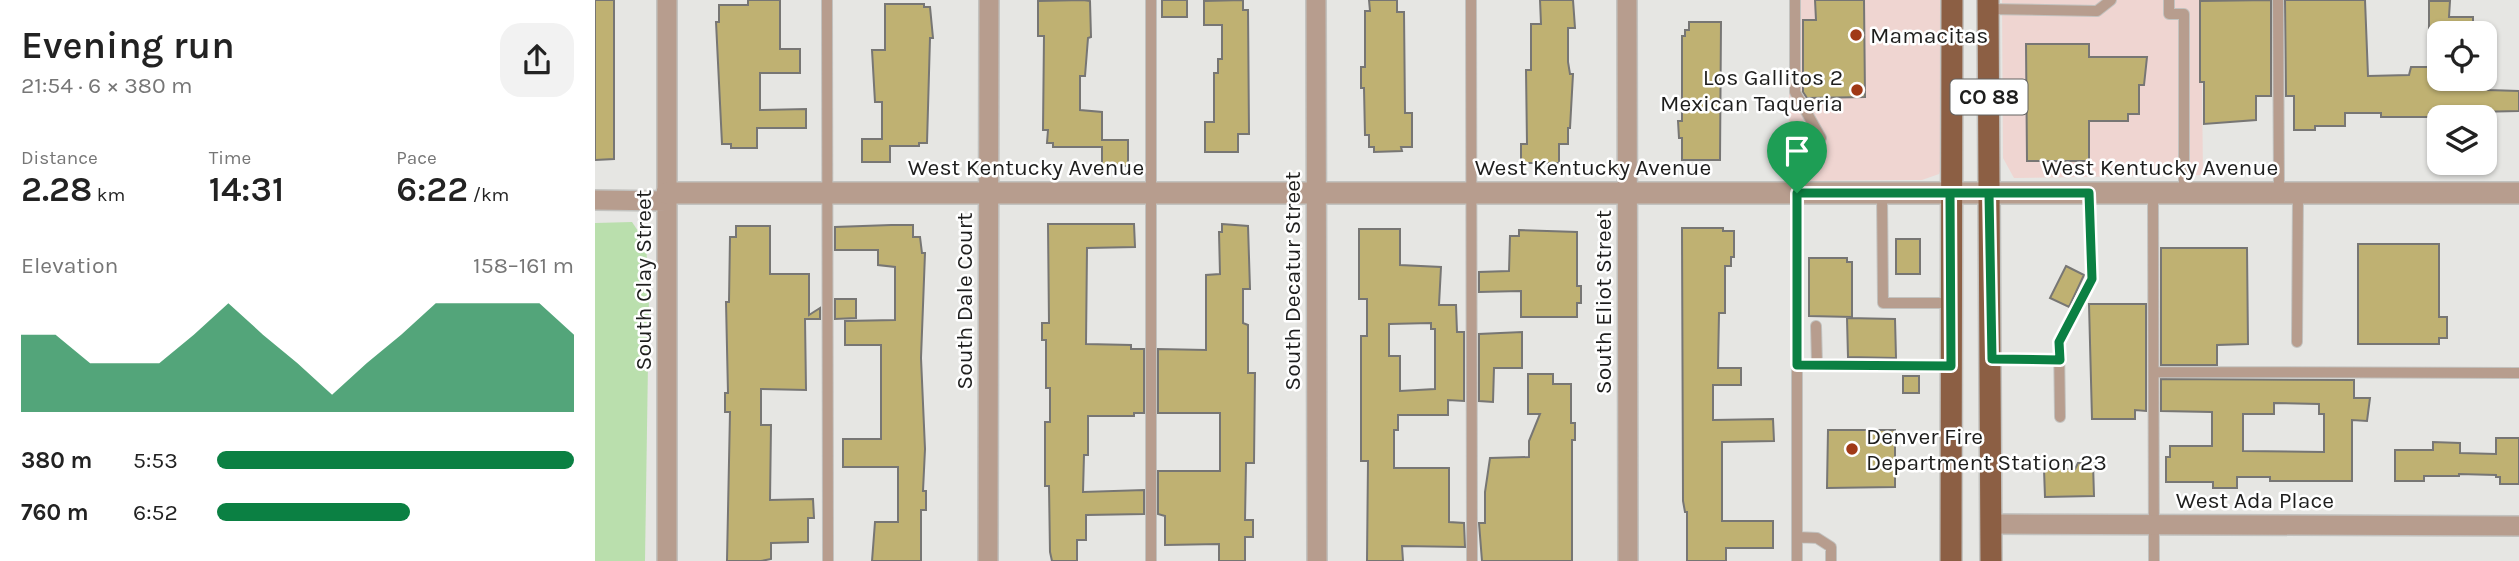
<!DOCTYPE html>
<meta charset="utf-8">
<style>
:root{--surface:#fff;--page:#f2f2f2;--text:#222;--muted:#767676;--accent:#0b8043}
body{margin:0;font-family:Karla,sans-serif;background:var(--page);color:var(--text);height:100vh;display:flex;flex-direction:column;font-size:26px;white-space:nowrap}
*{box-sizing:border-box;margin:0}
p{font-size:23px;color:var(--muted)}
.icon{flex:none;width:38px;height:38px;fill:none;stroke:currentColor;stroke-width:2;stroke-linecap:round;stroke-linejoin:round}
.map{position:relative;flex:1;overflow:hidden}
.details{display:flex;flex-direction:column;background:var(--surface);width:595px}
.details>*{flex:none}
.controls{position:absolute;left:1832px;top:21px;display:grid;gap:14px}
.controls a{display:grid;place-items:center;width:70px;height:70px;border-radius:14px;background:var(--surface);box-shadow:0 2px 5px #0004;font-size:35px}
.pin{position:absolute;display:grid;place-items:center;width:60px;height:60px;color:#fff;margin:-72px -30px;border-radius:50% 50% 50% 0;rotate:-45deg;box-shadow:0 0 7px #0007}
.pin .icon{rotate:45deg}
.round{display:grid;place-items:center;flex:none;width:74px;height:74px;border-radius:21px;background:var(--page)}
.headline{display:flex;align-items:center;justify-content:space-between;height:119px;padding:0 21px}
h1{font-size:38px;font-weight:600;line-height:52px}
.stats{display:grid;grid-template-columns:repeat(3,1fr);gap:10px;height:119px;padding:7px 21px}
.stats div{display:grid;align-content:center}
.stats b{font-size:35px;font-weight:600}
.stats small{font-size:19px;font-weight:400}
.stats p{font-size:19px}
.chart{height:196px;padding:14px 21px}
.chart p{display:flex;justify-content:space-between}
.chart svg{width:100%;height:126px;margin-top:7px;fill:var(--accent);opacity:.7}
ul{padding:0 21px;list-style:none;font-size:23px}
li{display:grid;grid-template-columns:112px 84px 1fr;align-items:center;height:52px}
li i{height:18px;border-radius:9px;background:var(--accent)}
main{display:flex;flex:1;min-height:0}
.map>svg:first-child{display:block}
.commercial{fill:#efd5d1}
.green{fill:#badfad}
.building{fill:#bfb172;stroke:#777674;stroke-width:2;fill-rule:evenodd}
.lines{fill:none;stroke-linecap:round;stroke-linejoin:round}
.service-casing{stroke:#c2c2bf;stroke-width:12}
.minor-casing{stroke:#c2c2bf;stroke-width:22}
.tertiary-casing{stroke:#c2c2bf;stroke-width:24}
.primary-casing{stroke:#c2c2bf;stroke-width:24}
.service{stroke:#b79d8e;stroke-width:10}
.minor{stroke:#b79d8e;stroke-width:19}
.tertiary{stroke:#b79d8e;stroke-width:21}
.primary{stroke:#8c5f44;stroke-width:21}
.route-casing{stroke:#fff;stroke-width:14}
.route{stroke:#0b8043;stroke-width:9}
.poi-dot{fill:#a03916;stroke:#fff;stroke-width:2.5}
.labels{text-anchor:middle;dominant-baseline:central;stroke-width:5;stroke-linejoin:round;paint-order:stroke}
.shield{fill:#fff;stroke:#626261;stroke-width:2}
.shield-label{font-size:21px;font-weight:bold;fill:#1e1e1d}
.poi-label{font-size:23px;fill:#1e1e1d;stroke:#fff;text-anchor:start}
.street-label{font-size:23px;fill:#1e1e1d;stroke:#fff}
</style>
<main>
<section class="details">
<div class="headline"><div><h1>Evening run</h1><p>21:54 · 6 × 380 m</p></div><a class="round"><svg class="icon" aria-label="share" viewBox="0 0 24 24"><path d="M12 15V3M7 8l5-5 5 5M5 13v7h14v-7"/></svg></a></div>
<div class="stats">
<div><p>Distance</p><b>2.28<small> km</small></b></div>
<div><p>Time</p><b>14:31</b></div>
<div><p>Pace</p><b>6:22<small> /km</small></b></div>
</div>
<div class="chart"><p><span>Elevation</span>158–161 m</p>
<svg viewBox="0 0 160 44" preserveAspectRatio="none"><path d="M0 44V17L10 17L20 27L30 27L40 27L50 17L60 6L70 17L80 27L90 38L100 27L110 17L120 6L130 6L140 6L150 6L160 17V44z"/></svg>
</div>
<ul>
<li><b>380 m</b>5:53<i style="width:100%"></i></li>
<li><b>760 m</b>6:52<i style="width:54%"></i></li>
</ul>
</section>
<div class="map">
<svg width="1924" height="561" viewBox="0 0 1924 561">
<rect width="100%" height="100%" fill="#e6e6e3"/>
<path class="commercial" d="M1194,0H1349L1350,158L1344,174L1327,180L1194,181Z
M1407,0H1606L1608,175L1419,178L1408,158Z"/>
<path class="green" d="M37,222L51,243L54,297L50,561H0V223Z"/>
<path class="building" d="M0,0H19V159L0,160Z
M153,0H185V49H205V73H165V110L211,109V128H162V148H136V144H127L121,22H124V5H153Z
M488,0L495,1L496,37L493,38L490,76H485V110L507,112V140H533V166H507V147H458V143H452L453,130H448L449,36H443V1Z
M567,0H592V17H567Z
M648,0V10H653L654,134H643V152H610V122H619V73H623V59H627V25H609V1Z
M774,0H802V12H809L810,113H817V147H806L807,151L779,152V147H774V135H770L769,88H766V67H770V11H775Z
M945,0H978L980,28H973V62L975,74H978L975,128H973V144H964V163H926V144H932L931,70H936V24H946Z
M1220,0H1269L1270,97L1212,98L1208,92V20H1221Z
M1676,0V96H1661V120L1609,124V82H1605V1Z
M1690,0H1770L1773,76L1814,75L1816,67H1844L1845,84L1893,83V90L1924,91V111L1834,113V117H1786V113H1750V126H1720V130H1699V96H1691Z
M1834,1H1855L1854,17H1878V33H1843V29H1834Z
M290,4H329V7H335L338,38H335L332,143H324V146H295V162H267V139H287V102H280L277,50H290Z
M1094,22H1126L1125,160H1087V138H1084L1083,121H1087V36H1090V30H1094Z
M1431,44H1494V57H1552L1549,85H1544V114H1533V121H1494V161H1432Z
M453,224H539L540,247L492,248L491,344L536,345V349H549V413H539V416H493V455H489L488,492L549,490V514L491,515V540H482V561H457L455,552L454,486H450V422H455V388H451V340H447V323H454Z
M627,224L653,226L655,289H648V323L653,325V373H660L659,463H651L650,520H658V537H650V561H624V544L570,545V516L563,514V471H625V413H563V349L611,350V275L625,274L624,232H627Z
M296,225H318V237H325L327,253H330L326,358L330,449L328,491H331V510H326V561H277L280,522H303V467H248V439H286V345H250V321L300,320V267L283,265V250H240V227Z
M141,226H175V274H214V315L225,308V319H210L211,390L166,389V425H176L175,500L218,499L219,518H213V542L176,543V559L166,561H132L135,412H130V393H133L131,302H134L135,237H141Z
M1087,228H1128V231H1139V257H1136V266H1130V313H1124L1123,368H1146V385H1118V420L1178,419L1179,441L1127,442V521H1178V548H1131V561H1092V512H1090L1088,501Z
M764,229H805V265L846,267L844,305H861L862,332H869V401L853,400V415H803V430H799V468H854V522L869,523L870,547L807,546L808,561H772L773,461H766V336H772V299H764ZM836,323V329H840V389L805,391V356H794V324Z
M924,230L982,232V286H986V303H982V317H926V291L884,292V272L914,271L915,236H924Z
M1301,239H1325V274H1301Z
M1763,244H1844V317H1852V338H1844V344H1763Z
M1566,248H1652L1653,344L1622,345V365H1566Z
M1214,258H1252V262H1257V317L1214,316Z
M1471,266L1489,275L1474,307L1455,298Z
M240,299H261V318L240,319Z
M1494,304H1551V411L1540,410V419H1497Z
M1252,318L1300,319L1301,358L1253,357Z
M927,332V368H899L898,402L884,401V334Z
M933,374H958V384H976V423H980V440H977V561H887L884,523H890V492L895,458L934,457V441L945,414H933Z
M1308,376H1324V393H1308Z
M1566,379L1759,380V398H1775L1772,421L1757,420V481H1675V477H1642V488H1618V482H1571V457H1575V446H1617V412L1566,411ZM1679,403L1724,404V414H1729V452L1648,451V414H1679Z
M1233,430H1300V487L1232,488Z
M1901,438H1924V484H1905V477H1901V475L1864,474V476H1829V481H1800V450H1838V442L1865,443V453L1901,454Z
M1483,463H1498L1499,496L1450,497L1449,469H1480Z"/>
<g class="lines">
<g class="service-casing">
<path id="service" d="M232,0L233,561
M556,0V561
M876,0L877,561
M1200,0V92L1226,138
M1574,0V14H1589V193
M1683,0L1684,193
M1393,9L1502,11L1516,0
M1202,193V561
M1287,193L1288,303H1356
M1558,193L1559,561
M1221,326L1222,364L1356,366
M1702,342L1703,193
M1397,359L1465,360
M1559,372L1924,373
M1465,417L1464,342L1497,280L1494,193
M1202,537L1222,538L1236,547V561"/>
</g>
<g class="minor-casing">
<path id="minor" d="M721,0L722,561
M1032,0L1033,561
M0,200L72,201
M1396,524L1924,526
M72,561V0
M393,561L394,0"/>
</g>
<g class="tertiary-casing">
<path id="tertiary" d="M72,193H1924"/>
</g>
<g class="primary-casing">
<path id="primary" d="M1393,0L1396,561
M1356,561L1357,0"/>
</g>
<use href="#service" class="service"/>
<use href="#minor" class="minor"/>
<use href="#tertiary" class="tertiary"/>
<use href="#primary" class="primary"/>
</g>
<g class="lines">
<g class="route-casing">
<path id="route" d="M1202,193C1299,193 1397,193 1494,193L1497,279L1464,342L1465,360L1397,359L1394,193H1355L1356,366L1202,365V193"/>
</g>
<use href="#route" class="route"/>
</g>
<g class="poi-dot">
<circle cx="1261" cy="35" r="7"/>
<circle cx="1262" cy="90" r="7"/>
<circle cx="1257" cy="449" r="7"/>
</g>
<g class="labels">
<rect class="shield" x="1355.5" y="79.5" width="77" height="35" rx="5"/>
<g class="shield-label">
<text x="1394" y="97">CO 88</text>
</g>
<g class="poi-label">
<text x="1275" y="35">Mamacitas</text>
<text x="1248" y="77" text-anchor="end">Los Gallitos 2<tspan x="1248" dy="26">Mexican Taqueria</tspan></text>
<text x="1271" y="436">Denver Fire<tspan x="1271" dy="26">Department Station 23</tspan></text>
</g>
<g class="street-label">
<text x="431" y="167">West Kentucky Avenue</text>
<text x="998" y="167">West Kentucky Avenue</text>
<text x="1565" y="167">West Kentucky Avenue</text>
<text transform="translate(48 280) rotate(-90)">South Clay Street</text>
<text transform="translate(697 281) rotate(-90)">South Decatur Street</text>
<text transform="translate(369 301) rotate(-90)">South Dale Court</text>
<text transform="translate(1008 302) rotate(-90)">South Eliot Street</text>
<text x="1660" y="500">West Ada Place</text>
</g>
</g>
</svg>
<div class="controls">
<a><svg class="icon" aria-label="locate" viewBox="0 0 24 24"><circle cx="12" cy="12" r="6"/><path d="M12 2v4M12 18v4M2 12h4M18 12h4"/></svg></a>
<a><svg class="icon" aria-label="layers" viewBox="0 0 24 24"><path d="M12 4l9 5-9 5-9-5zM3 14l9 5 9-5"/></svg></a>
</div>
<div class="pin" style="left:1202px;top:193px;background:#1e9e55"><svg class="icon" aria-label="arrive" viewBox="0 0 24 24"><path d="M6 21V4h12l-3 4 3 4H6"/></svg></div>
</div>
</main>
